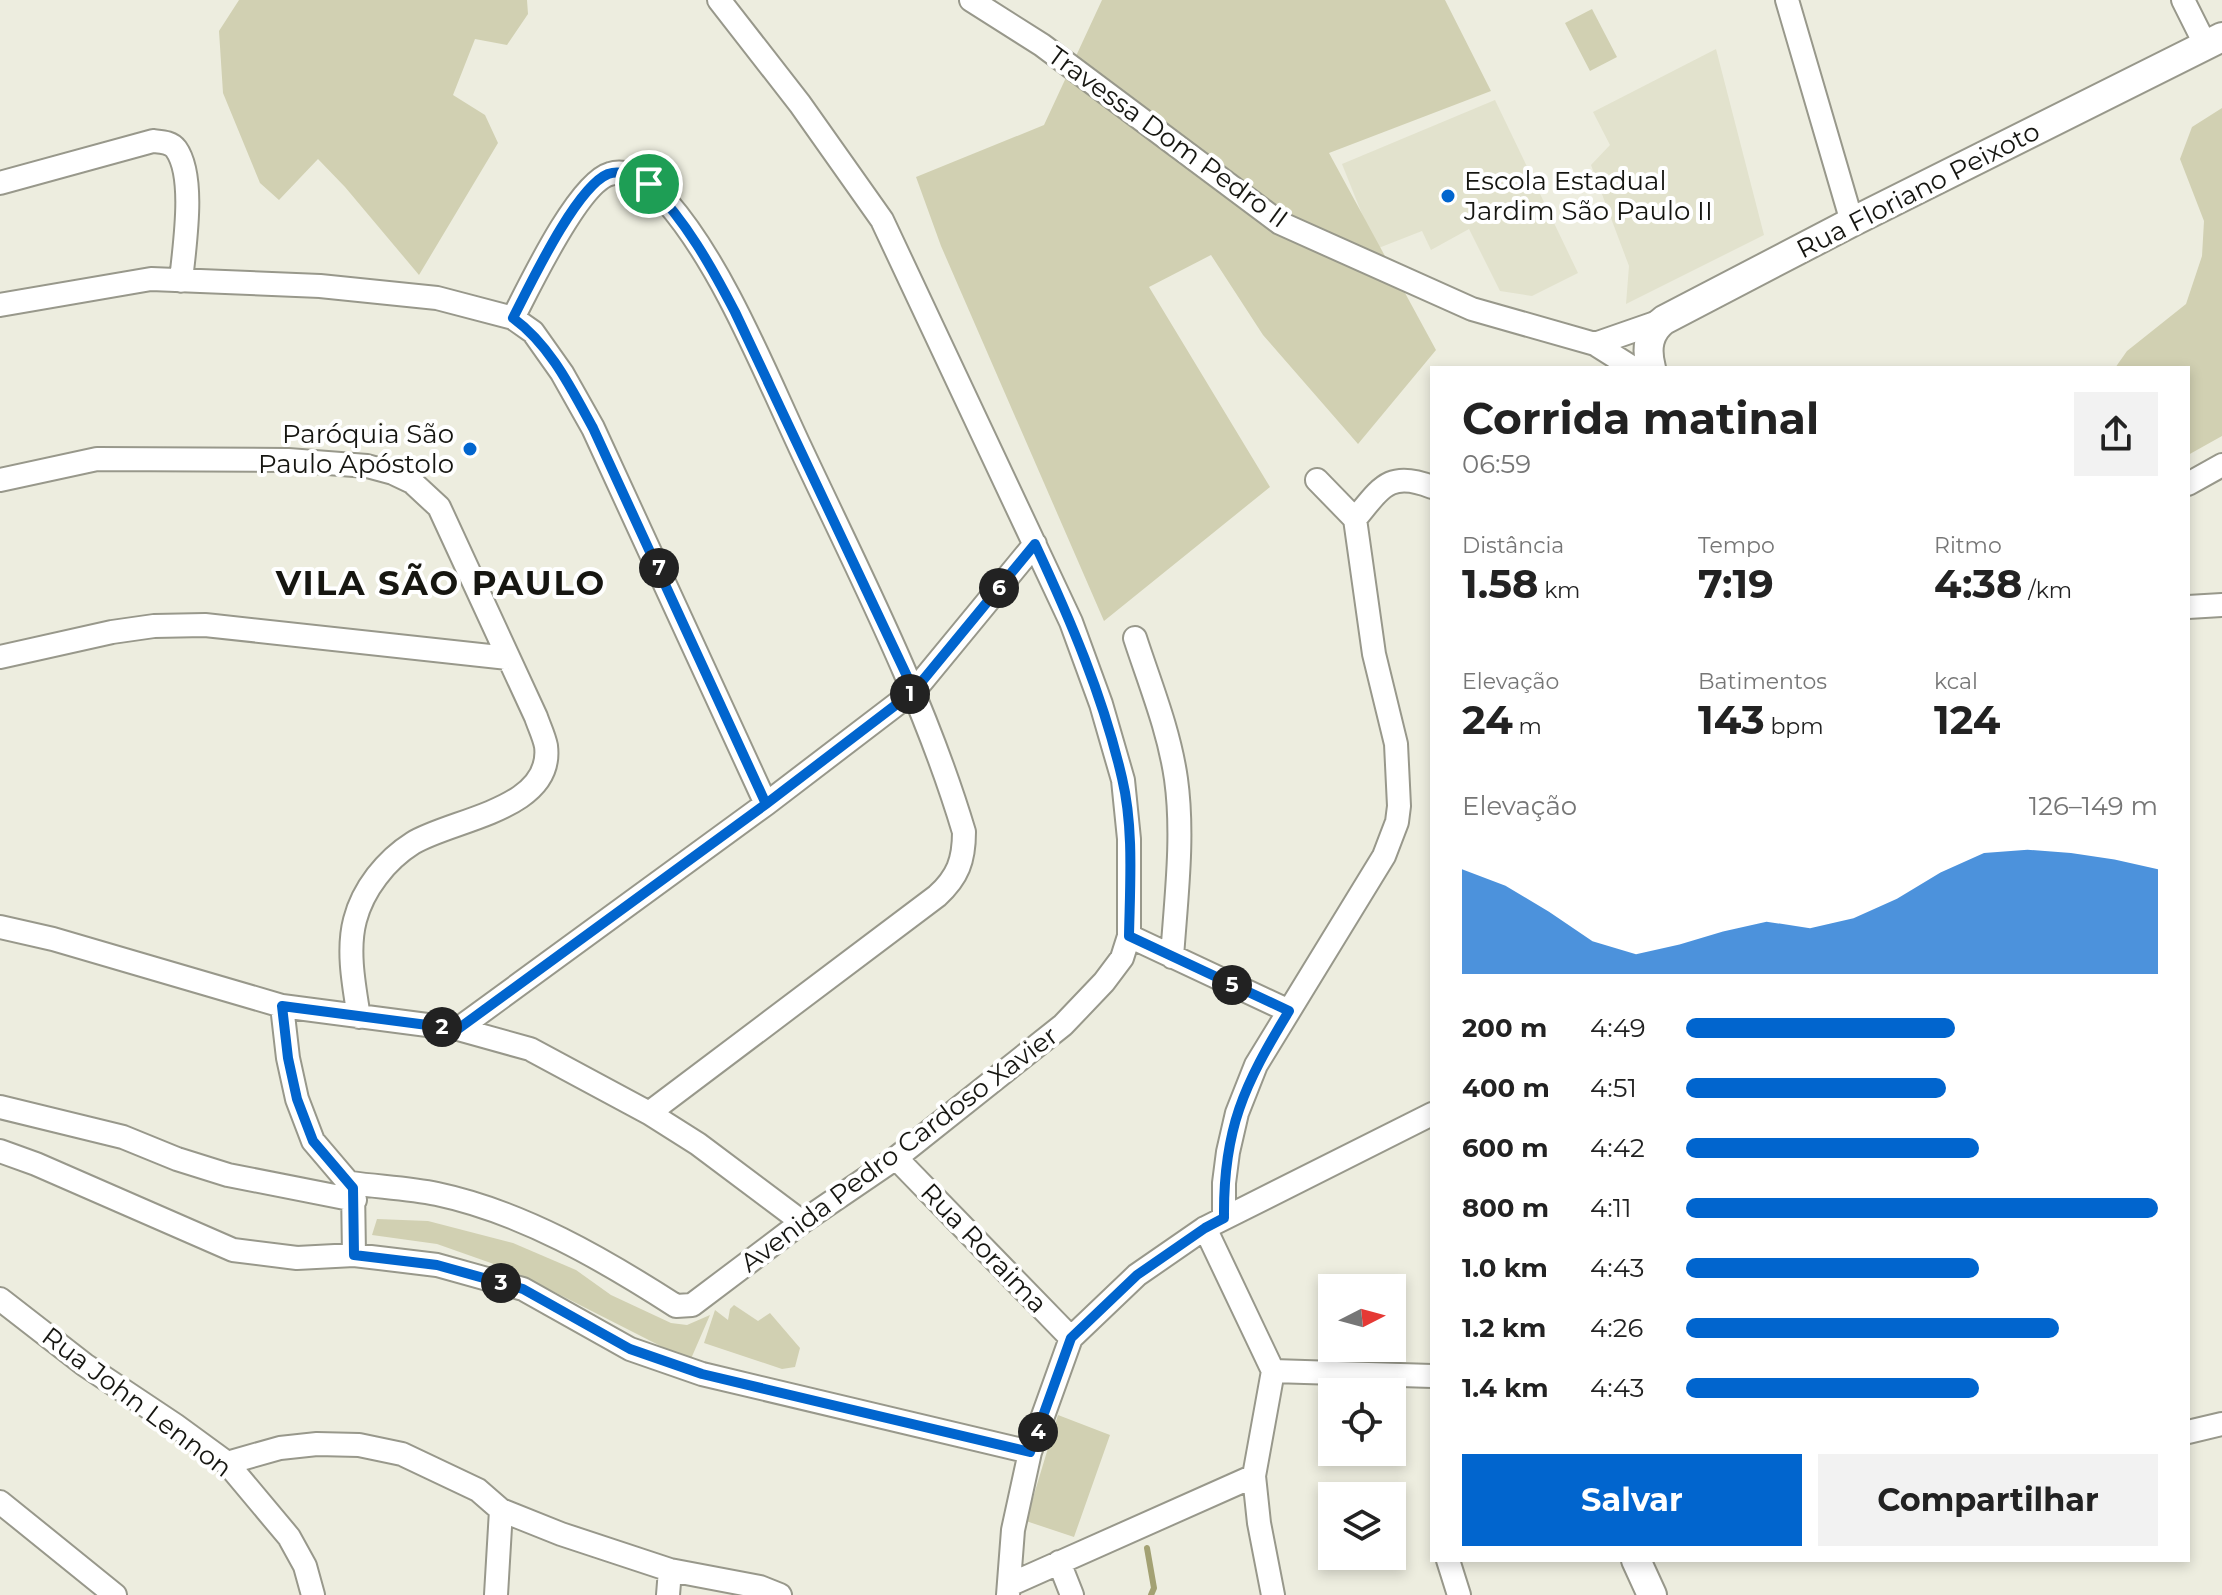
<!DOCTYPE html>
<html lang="pt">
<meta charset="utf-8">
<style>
:root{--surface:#fff;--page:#f2f2f2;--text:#222;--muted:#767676;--accent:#0165ce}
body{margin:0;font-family:Montserrat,sans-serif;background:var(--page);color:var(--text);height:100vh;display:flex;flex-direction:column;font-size:30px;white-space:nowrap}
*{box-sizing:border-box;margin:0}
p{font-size:26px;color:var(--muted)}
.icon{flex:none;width:44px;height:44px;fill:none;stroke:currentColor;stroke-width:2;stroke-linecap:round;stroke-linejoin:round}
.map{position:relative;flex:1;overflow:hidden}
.panel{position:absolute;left:1430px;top:366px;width:760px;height:1196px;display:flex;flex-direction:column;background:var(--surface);border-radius:0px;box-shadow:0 4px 12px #0003}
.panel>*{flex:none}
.needle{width:52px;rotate:84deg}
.fabs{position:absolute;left:1318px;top:1274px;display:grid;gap:16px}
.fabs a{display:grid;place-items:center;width:88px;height:88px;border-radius:0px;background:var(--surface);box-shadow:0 4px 12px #0003;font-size:40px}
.pin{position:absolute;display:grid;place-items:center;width:68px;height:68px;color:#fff;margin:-34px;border:4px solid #fff;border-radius:50%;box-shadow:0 2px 8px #0007}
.km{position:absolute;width:40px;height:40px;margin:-20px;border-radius:50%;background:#222;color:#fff;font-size:22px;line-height:40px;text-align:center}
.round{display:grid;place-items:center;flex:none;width:84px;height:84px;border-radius:0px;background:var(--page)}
.head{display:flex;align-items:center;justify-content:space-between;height:136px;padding:0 32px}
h1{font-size:44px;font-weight:700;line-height:60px}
.figures{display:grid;grid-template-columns:repeat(3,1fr);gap:12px;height:136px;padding:8px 32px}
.figures div{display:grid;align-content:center}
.figures b{font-size:40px;font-weight:700}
.figures small{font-size:22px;font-weight:400}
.figures p{font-size:22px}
.chart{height:224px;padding:16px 32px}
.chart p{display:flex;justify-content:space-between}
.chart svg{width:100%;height:144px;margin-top:8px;fill:var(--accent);opacity:.7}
.button{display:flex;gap:16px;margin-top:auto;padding:16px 32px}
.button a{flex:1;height:92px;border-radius:0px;background:var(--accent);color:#fff;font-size:32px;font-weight:700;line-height:92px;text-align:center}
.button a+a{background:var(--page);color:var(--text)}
ul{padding:0 32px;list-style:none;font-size:26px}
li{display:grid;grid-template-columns:128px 96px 1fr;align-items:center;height:60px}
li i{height:20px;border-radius:10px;background:var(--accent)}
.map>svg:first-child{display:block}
.built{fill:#e2e2cd}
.green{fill:#d1d0b2}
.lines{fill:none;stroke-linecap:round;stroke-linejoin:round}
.stream{stroke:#a3a173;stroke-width:6}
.minor-casing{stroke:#98988b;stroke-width:26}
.tertiary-casing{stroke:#98988b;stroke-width:32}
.minor{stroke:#fff;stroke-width:22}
.tertiary{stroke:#fff;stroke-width:28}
.route-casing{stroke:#fff;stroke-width:16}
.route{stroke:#0165ce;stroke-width:10}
.poi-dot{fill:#0165ce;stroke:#fff;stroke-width:3}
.labels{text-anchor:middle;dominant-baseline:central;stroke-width:8;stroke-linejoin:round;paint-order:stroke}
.street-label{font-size:26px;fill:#161611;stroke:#fff}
.poi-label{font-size:26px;fill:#161611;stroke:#fff;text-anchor:start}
.district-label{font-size:34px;font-weight:bold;letter-spacing:2px;fill:#161611;stroke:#fff}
</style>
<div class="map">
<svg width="2222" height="1595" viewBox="0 0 2222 1595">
<rect width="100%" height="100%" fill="#ededdf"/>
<path class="built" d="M1716,49L1764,235L1626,304L1629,266L1591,165L1610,145L1593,112Z
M1495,100L1578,273L1532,296L1500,291L1469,229L1431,250L1422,231L1376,249L1342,164Z"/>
<path class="green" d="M239,0H527L528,14L507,45L475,39L453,95L485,115L498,143L419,275L345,187L318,159L279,200L260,183L223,93L219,31Z
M1102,0H1445L1491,91L1329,153L1436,350L1358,444L1263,335L1211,255L1149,287L1270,487L1104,621L941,246L916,177L1044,125Z
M1592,9L1617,57L1590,71L1565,23Z
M2222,108V436L2188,455V368H2115L2127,351L2186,304L2202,256L2204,221L2180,159L2192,127Z
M377,1219L428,1221L513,1243L576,1270L611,1295L671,1323L687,1325L710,1315L690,1361L511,1270L437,1244L372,1235Z
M734,1305L758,1321L770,1313L800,1348L795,1367L782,1369L704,1343L715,1310L728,1320L730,1309Z
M1058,1415L1110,1435L1074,1537L1026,1521Z"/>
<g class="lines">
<path class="stream" d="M1147,1548L1154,1588L1151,1595"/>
<g class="minor-casing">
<path id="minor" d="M971,0L1042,45L1280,223L1472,309L1595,344L1633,368
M1787,0L1852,222
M2183,0L2206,46
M0,183L153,141C162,142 171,142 176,149C196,177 184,248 181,281
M0,305L151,279L320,286L437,298L513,318L533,332L562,373L593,428L766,804
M513,318C529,287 578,183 610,174C631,167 654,187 667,202C722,265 764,370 800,447C859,573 924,698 964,832C964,860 958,877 937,896L649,1113
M1595,344L1664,320
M0,480L97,459L288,460L367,466L393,473L412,482L439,507L536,717C539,726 544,736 546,746C554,810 452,819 413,843C386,860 363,889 355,920C347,950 354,986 359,1017
M2188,484L2222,465
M1355,519C1381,488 1389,470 1432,487
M2188,607L2222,605
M1135,638C1150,684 1169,730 1176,779C1184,836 1176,899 1172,957
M0,657L112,632L154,626L205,625L508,658
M0,927L53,939L282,1006L458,1029L530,1049L649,1113L698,1144L802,1222
M1129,936L1289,1011
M282,1006L288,1058L297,1099L313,1141L353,1188L354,1255
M458,1029L766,804L914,691L1035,544
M0,1107L123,1137L177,1159L228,1175L355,1200
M0,1151L36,1164L233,1250L297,1258L354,1255L437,1265L523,1289L630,1349L702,1374L1030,1452
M896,1158L1071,1338
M351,1183C379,1187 409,1188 437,1194C522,1212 603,1259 676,1306L692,1305L802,1222L896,1158L1063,1025L1104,982L1122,958L1129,936V839L1123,780L1101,704L1071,622L882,220L800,104L719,0
M1224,1218V1183L1228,1152L1237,1113L1256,1065L1384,856L1397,822L1399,806L1396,744L1374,654L1355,519L1317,480
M1205,1228L1273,1371L1254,1476L1259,1523L1273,1595
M0,1299L85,1365L175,1425L227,1463L289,1537L305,1566L313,1595
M1273,1371L1432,1376
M2188,1432L2222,1424
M227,1463L280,1448L317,1444L359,1445L402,1454L478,1490L501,1510L561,1534L670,1570L760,1587L780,1595
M0,1502L115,1595
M1448,1560L1459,1595
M1059,1562L1072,1595
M1009,1585L1254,1476
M496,1595L501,1510
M668,1595L670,1570
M1008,1595L1013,1530L1030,1452L1071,1338L1137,1275L1205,1228L1432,1114"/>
</g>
<g class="tertiary-casing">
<path id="tertiary" d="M1651,368C1646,349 1648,332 1664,320L1852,222L2222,37
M1636,1560L1652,1595"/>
</g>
<use href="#minor" class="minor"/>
<use href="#tertiary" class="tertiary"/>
</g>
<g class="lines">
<g class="route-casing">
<path id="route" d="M649,184C686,221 711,266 735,312L914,691L766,804L458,1029L282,1006L288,1058L297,1099L313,1141L353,1188L354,1255L437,1265L523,1289L630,1349L702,1374L1030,1452L1071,1338L1137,1275L1205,1228L1224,1218C1223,1129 1244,1085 1289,1011L1129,936C1130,884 1134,828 1122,778C1103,696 1070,619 1035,544L914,691L766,804L593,428C571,388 550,345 513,318C530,285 576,187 608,174C623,169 636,178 649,184"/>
</g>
<use href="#route" class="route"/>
</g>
<g class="poi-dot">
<circle cx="1448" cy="196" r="8"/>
<circle cx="470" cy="449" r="8"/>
</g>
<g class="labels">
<g class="street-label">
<text transform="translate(1168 137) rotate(36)">Travessa Dom Pedro II</text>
<text transform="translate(1918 190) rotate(-27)">Rua Floriano Peixoto</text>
<text transform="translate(899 1149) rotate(-37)">Avenida Pedro Cardoso Xavier</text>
<text transform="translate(984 1248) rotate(46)">Rua Roraima</text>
<text transform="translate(137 1402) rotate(37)">Rua John Lennon</text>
</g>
<g class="poi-label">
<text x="1464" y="181">Escola Estadual<tspan x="1464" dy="30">Jardim São Paulo II</tspan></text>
<text x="454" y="434" text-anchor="end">Paróquia São<tspan x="454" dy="30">Paulo Apóstolo</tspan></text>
</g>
<g class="district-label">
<text x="441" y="583">VILA SÃO PAULO</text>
</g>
</g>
</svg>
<div class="fabs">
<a><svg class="needle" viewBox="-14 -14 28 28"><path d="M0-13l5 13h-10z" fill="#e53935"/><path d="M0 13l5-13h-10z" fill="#767676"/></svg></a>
<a><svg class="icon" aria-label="locate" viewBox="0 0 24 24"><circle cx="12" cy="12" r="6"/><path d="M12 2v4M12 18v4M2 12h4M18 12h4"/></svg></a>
<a><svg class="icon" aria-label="layers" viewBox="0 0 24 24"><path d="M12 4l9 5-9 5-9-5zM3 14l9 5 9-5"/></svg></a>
</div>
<div class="pin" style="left:649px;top:184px;background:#1e9e55"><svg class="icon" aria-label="arrive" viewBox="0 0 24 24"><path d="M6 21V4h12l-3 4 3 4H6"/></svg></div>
<b class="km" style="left:910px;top:694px">1</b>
<b class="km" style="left:442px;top:1027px">2</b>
<b class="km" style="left:501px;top:1283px">3</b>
<b class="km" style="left:1038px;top:1432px">4</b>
<b class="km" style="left:1232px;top:985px">5</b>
<b class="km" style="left:999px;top:588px">6</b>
<b class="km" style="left:659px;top:568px">7</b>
<section class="panel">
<div class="head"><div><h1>Corrida matinal</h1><p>06:59</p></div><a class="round"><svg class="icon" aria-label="share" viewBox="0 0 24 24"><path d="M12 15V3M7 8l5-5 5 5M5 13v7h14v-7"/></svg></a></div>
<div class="figures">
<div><p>Distância</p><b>1.58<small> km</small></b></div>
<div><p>Tempo</p><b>7:19</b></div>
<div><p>Ritmo</p><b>4:38<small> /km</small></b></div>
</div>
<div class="figures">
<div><p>Elevação</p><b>24<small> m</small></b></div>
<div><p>Batimentos</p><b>143<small> bpm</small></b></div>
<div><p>kcal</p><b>124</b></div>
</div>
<div class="chart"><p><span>Elevação</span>126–149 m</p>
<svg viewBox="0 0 160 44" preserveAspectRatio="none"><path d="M0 44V12L10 17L20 25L30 34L40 38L50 35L60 31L70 28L80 30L90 27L100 21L110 13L120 7L130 6L140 7L150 9L160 12V44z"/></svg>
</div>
<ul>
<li><b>200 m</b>4:49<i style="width:57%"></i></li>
<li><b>400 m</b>4:51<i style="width:55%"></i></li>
<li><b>600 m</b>4:42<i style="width:62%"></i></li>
<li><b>800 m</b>4:11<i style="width:100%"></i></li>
<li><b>1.0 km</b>4:43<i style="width:62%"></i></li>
<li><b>1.2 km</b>4:26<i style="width:79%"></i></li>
<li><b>1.4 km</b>4:43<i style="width:62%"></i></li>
</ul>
<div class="button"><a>Salvar</a><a>Compartilhar</a></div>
</section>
</div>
